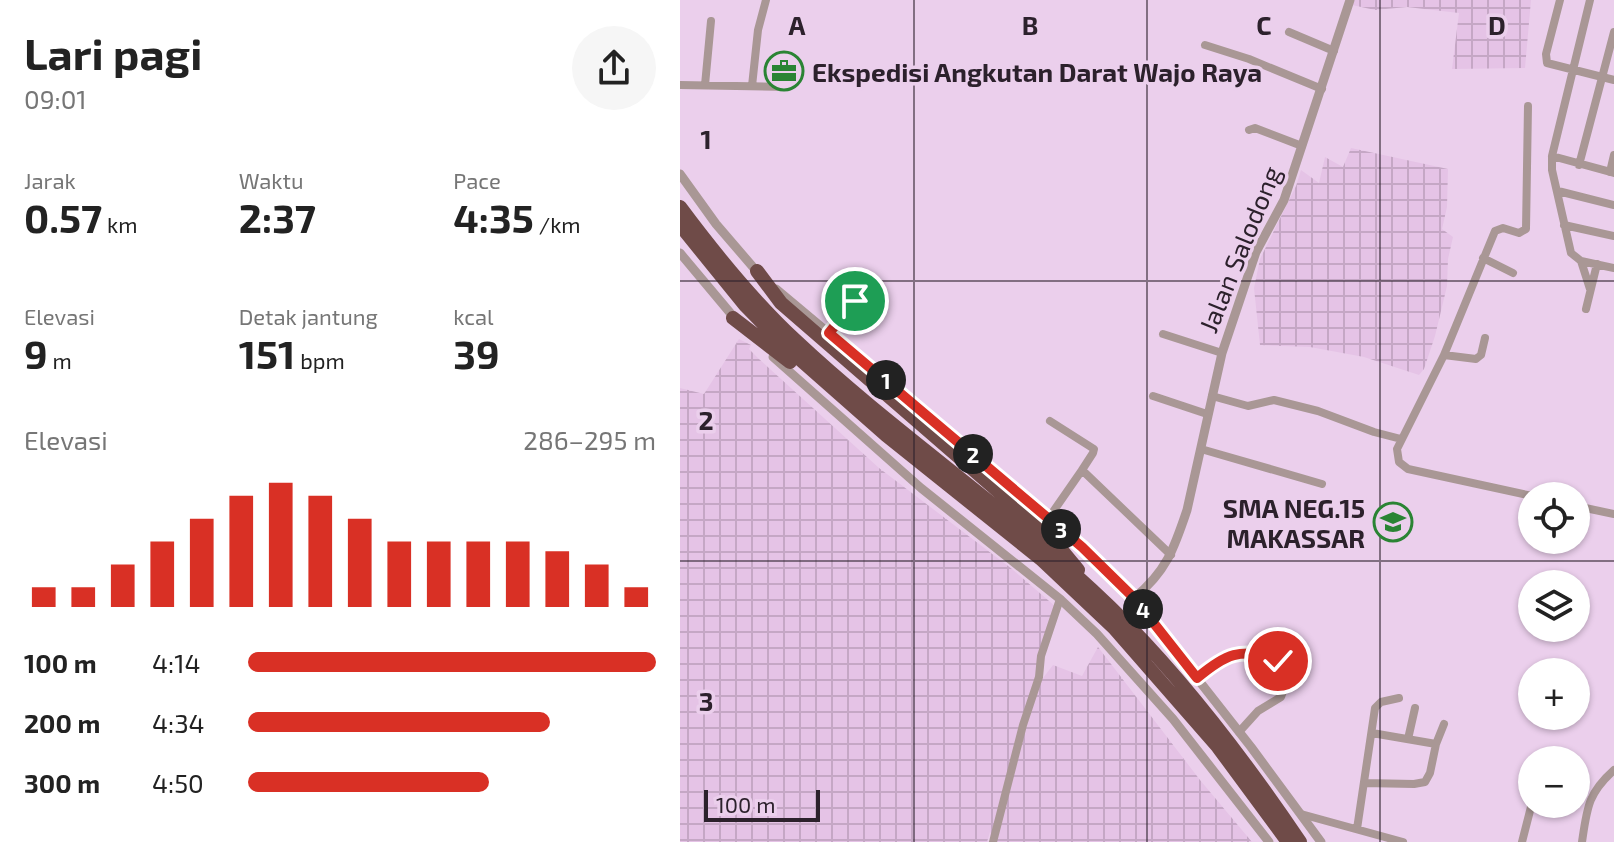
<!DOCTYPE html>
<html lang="id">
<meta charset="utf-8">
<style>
:root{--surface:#fff;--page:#f6f6f6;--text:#222;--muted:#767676;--accent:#d93025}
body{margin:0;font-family:"Exo 2",sans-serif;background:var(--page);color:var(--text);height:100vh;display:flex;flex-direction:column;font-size:30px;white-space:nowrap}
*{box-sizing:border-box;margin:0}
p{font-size:26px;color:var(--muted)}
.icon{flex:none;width:44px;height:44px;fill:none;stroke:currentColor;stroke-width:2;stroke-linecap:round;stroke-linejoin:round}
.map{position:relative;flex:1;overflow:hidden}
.side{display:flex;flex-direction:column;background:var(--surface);width:680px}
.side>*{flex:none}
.controls{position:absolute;left:838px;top:482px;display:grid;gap:16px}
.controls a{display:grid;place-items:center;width:72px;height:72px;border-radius:50%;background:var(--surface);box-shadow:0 2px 6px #0004;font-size:40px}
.scale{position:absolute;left:24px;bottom:20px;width:116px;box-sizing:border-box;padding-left:8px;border:4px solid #2c212c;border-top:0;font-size:22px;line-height:28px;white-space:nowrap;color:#2c212c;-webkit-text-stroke:6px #ebcfec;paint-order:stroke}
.pin{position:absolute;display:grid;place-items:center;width:68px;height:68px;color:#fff;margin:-34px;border:4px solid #fff;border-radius:50%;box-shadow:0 2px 8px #0007}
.km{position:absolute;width:40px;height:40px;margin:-20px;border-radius:50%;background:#222;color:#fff;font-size:22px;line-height:40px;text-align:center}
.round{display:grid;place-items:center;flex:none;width:84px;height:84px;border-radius:42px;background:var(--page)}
.head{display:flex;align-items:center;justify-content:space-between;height:136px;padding:0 24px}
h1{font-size:44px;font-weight:700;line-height:60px}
.figures{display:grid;grid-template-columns:repeat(3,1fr);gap:12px;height:136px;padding:8px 24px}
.figures div{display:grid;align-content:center}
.figures b{font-size:40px;font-weight:700}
.figures small{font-size:22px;font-weight:400}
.figures p{font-size:22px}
.chart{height:224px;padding:16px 24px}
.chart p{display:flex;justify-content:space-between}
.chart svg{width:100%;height:144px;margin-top:8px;stroke:var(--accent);stroke-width:6}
ul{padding:0 24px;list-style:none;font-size:26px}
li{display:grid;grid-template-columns:128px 96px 1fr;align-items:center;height:60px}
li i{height:20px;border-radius:10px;background:var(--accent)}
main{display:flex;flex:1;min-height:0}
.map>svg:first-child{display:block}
.industrial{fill:url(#industrial-grid)}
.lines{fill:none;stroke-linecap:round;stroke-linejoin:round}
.minor{stroke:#a99795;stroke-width:8}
.tertiary{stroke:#a99795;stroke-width:9}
.motorway{stroke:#6f4b48;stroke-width:14}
.route-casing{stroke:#fff;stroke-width:16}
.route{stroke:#d93025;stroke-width:10}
.grid{fill:none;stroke:#2c212c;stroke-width:2;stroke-opacity:0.55}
.labels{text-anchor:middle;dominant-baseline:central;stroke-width:7;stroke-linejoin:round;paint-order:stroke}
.poi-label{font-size:26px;font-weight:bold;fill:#2c212c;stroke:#ebcfec;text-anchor:start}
.street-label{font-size:26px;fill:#2c212c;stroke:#ebcfec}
.grid-label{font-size:26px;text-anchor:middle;font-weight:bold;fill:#2c212c;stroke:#ebcfec;stroke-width:7;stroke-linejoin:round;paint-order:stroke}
</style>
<main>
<section class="side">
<div class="head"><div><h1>Lari pagi</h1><p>09:01</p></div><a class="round"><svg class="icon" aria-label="share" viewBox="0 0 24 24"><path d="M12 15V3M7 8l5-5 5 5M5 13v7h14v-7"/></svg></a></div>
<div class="figures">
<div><p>Jarak</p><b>0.57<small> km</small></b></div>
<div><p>Waktu</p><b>2:37</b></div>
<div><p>Pace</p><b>4:35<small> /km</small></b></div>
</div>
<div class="figures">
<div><p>Elevasi</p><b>9<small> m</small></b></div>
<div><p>Detak jantung</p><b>151<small> bpm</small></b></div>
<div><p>kcal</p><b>39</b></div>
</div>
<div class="chart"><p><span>Elevasi</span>286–295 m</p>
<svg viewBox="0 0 160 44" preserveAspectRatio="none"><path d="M5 44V38M15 44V38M25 44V31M35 44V24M45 44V17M55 44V10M65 44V6M75 44V10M85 44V17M95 44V24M105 44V24M115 44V24M125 44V24M135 44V27M145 44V31M155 44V38"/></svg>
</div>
<ul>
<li><b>100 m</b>4:14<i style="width:100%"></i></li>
<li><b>200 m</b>4:34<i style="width:74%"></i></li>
<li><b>300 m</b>4:50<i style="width:59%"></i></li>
</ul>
</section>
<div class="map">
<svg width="934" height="842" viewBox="0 0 934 842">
<defs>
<pattern id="industrial-grid" width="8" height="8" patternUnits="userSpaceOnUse" patternTransform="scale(2)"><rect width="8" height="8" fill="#e5c3e6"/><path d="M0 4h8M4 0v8" fill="none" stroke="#c5a7c5"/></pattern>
</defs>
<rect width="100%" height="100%" fill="#ebcfec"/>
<path class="industrial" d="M673,0H851L845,68L772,69L779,13L727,7L695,10L672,5Z
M671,148L768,169L767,207L762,229L773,237L768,259L767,286L755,336L744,369L739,375L684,357L630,347L580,345L574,288L580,259L616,186L621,170L639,183L645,157L663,167Z
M59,339L71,345L69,349L79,359L199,468L332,569L376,607L359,673L363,678L373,665L402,676L418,647L520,780L572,842H311L310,832L307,842H0V388L24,394Z"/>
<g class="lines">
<path class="minor" d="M880,0L866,54L867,63L934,80
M910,0L872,156V170L891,253L901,261L934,268
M609,32L654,51
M525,45L569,59L642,89
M0,85L108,87
M25,85L31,21
M72,86L78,30L86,0
M848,106L846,229L839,233L823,228L815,231L764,355L717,449L719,462L728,469L852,496
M569,130L575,128L622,146
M872,156L934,173
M899,165L934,32
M930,172L934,155
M878,191L934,205
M884,225L934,236
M803,258L833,273
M901,261L910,289
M906,309L917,264
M149,333L175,301
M483,334L542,353
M764,355L796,359L801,355L805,338
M473,396L527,414
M532,396L568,406L594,400L638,411L694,432L721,439
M370,421L414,449L413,453L402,470L491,555
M521,449L642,484
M896,506L934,514
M368,519L402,470
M517,678C555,646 560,653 608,657
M559,732L578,711L601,697L605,686L598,661L608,657
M692,733L756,744L764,724
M728,739L735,708
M684,783L734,784L745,782L750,773L756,744
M621,814L723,842
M677,829L695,708L701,702L719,698
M313,842L343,725L359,677L361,656L380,599
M842,842L852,803
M902,842C907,808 908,793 934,770"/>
<path class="tertiary" d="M0,174L36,224L79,274
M0,253L57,321
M96,289L334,488L402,547L454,598L571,747L641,842
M93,357L241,488L380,599L417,634L493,719L589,842
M454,598C486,572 494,549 507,510L542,353L576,252L604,200L670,0"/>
<path class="motorway" d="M0,207C35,254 72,300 115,340C215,434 331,511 430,607C502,677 564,759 620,842
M0,225L65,305L105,346L206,435L361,559L434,628L538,747L608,842
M77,271L101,303L333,504L379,547L398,570
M53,318L110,362"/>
</g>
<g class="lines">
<g class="route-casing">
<path id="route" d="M175,301L149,333L402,547L454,598L517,678C555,646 561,653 608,657L598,661"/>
</g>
<use href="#route" class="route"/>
</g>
<path class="grid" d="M234,0V842M467,0V842M700,0V842M0,281H934M0,561H934"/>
<defs>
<g id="office-ring" transform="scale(2)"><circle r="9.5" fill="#ebcfec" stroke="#2a8434" stroke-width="1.5"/><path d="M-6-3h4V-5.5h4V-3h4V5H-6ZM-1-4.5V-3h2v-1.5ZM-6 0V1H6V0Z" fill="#2a8434"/></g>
<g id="school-ring" transform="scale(2)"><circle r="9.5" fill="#ebcfec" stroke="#2a8434" stroke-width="1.5"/><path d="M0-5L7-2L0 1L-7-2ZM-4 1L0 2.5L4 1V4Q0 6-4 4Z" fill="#2a8434"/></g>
</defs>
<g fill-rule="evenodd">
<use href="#office-ring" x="104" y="71"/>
<use href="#school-ring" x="713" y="522"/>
</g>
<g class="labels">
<g class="poi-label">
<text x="132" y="71">Ekspedisi Angkutan Darat Wajo Raya</text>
<text x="685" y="507" text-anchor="end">SMA NEG.15<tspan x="685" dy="30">MAKASSAR</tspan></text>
</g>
<g class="street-label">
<text transform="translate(559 249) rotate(-68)">Jalan Salodong</text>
</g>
</g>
<g class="grid-label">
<text x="117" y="35">A</text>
<text x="350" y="35">B</text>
<text x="584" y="35">C</text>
<text x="817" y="35">D</text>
<text x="26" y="149">1</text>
<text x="26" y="430">2</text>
<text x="26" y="711">3</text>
</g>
</svg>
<div class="controls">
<a><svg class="icon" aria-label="locate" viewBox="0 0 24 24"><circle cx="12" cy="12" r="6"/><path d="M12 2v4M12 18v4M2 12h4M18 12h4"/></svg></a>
<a><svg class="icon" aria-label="layers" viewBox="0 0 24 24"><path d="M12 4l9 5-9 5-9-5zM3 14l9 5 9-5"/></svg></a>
<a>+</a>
<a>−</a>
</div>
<div class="scale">100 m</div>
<div class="pin" style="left:175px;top:301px;background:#1e9e55"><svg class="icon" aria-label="arrive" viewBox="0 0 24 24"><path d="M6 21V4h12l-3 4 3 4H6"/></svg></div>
<div class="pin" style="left:598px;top:661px;background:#d93025"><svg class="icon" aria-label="check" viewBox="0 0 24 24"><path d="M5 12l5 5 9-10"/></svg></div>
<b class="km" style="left:206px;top:380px">1</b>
<b class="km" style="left:293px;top:454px">2</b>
<b class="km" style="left:381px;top:529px">3</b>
<b class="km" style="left:463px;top:609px">4</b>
</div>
</main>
